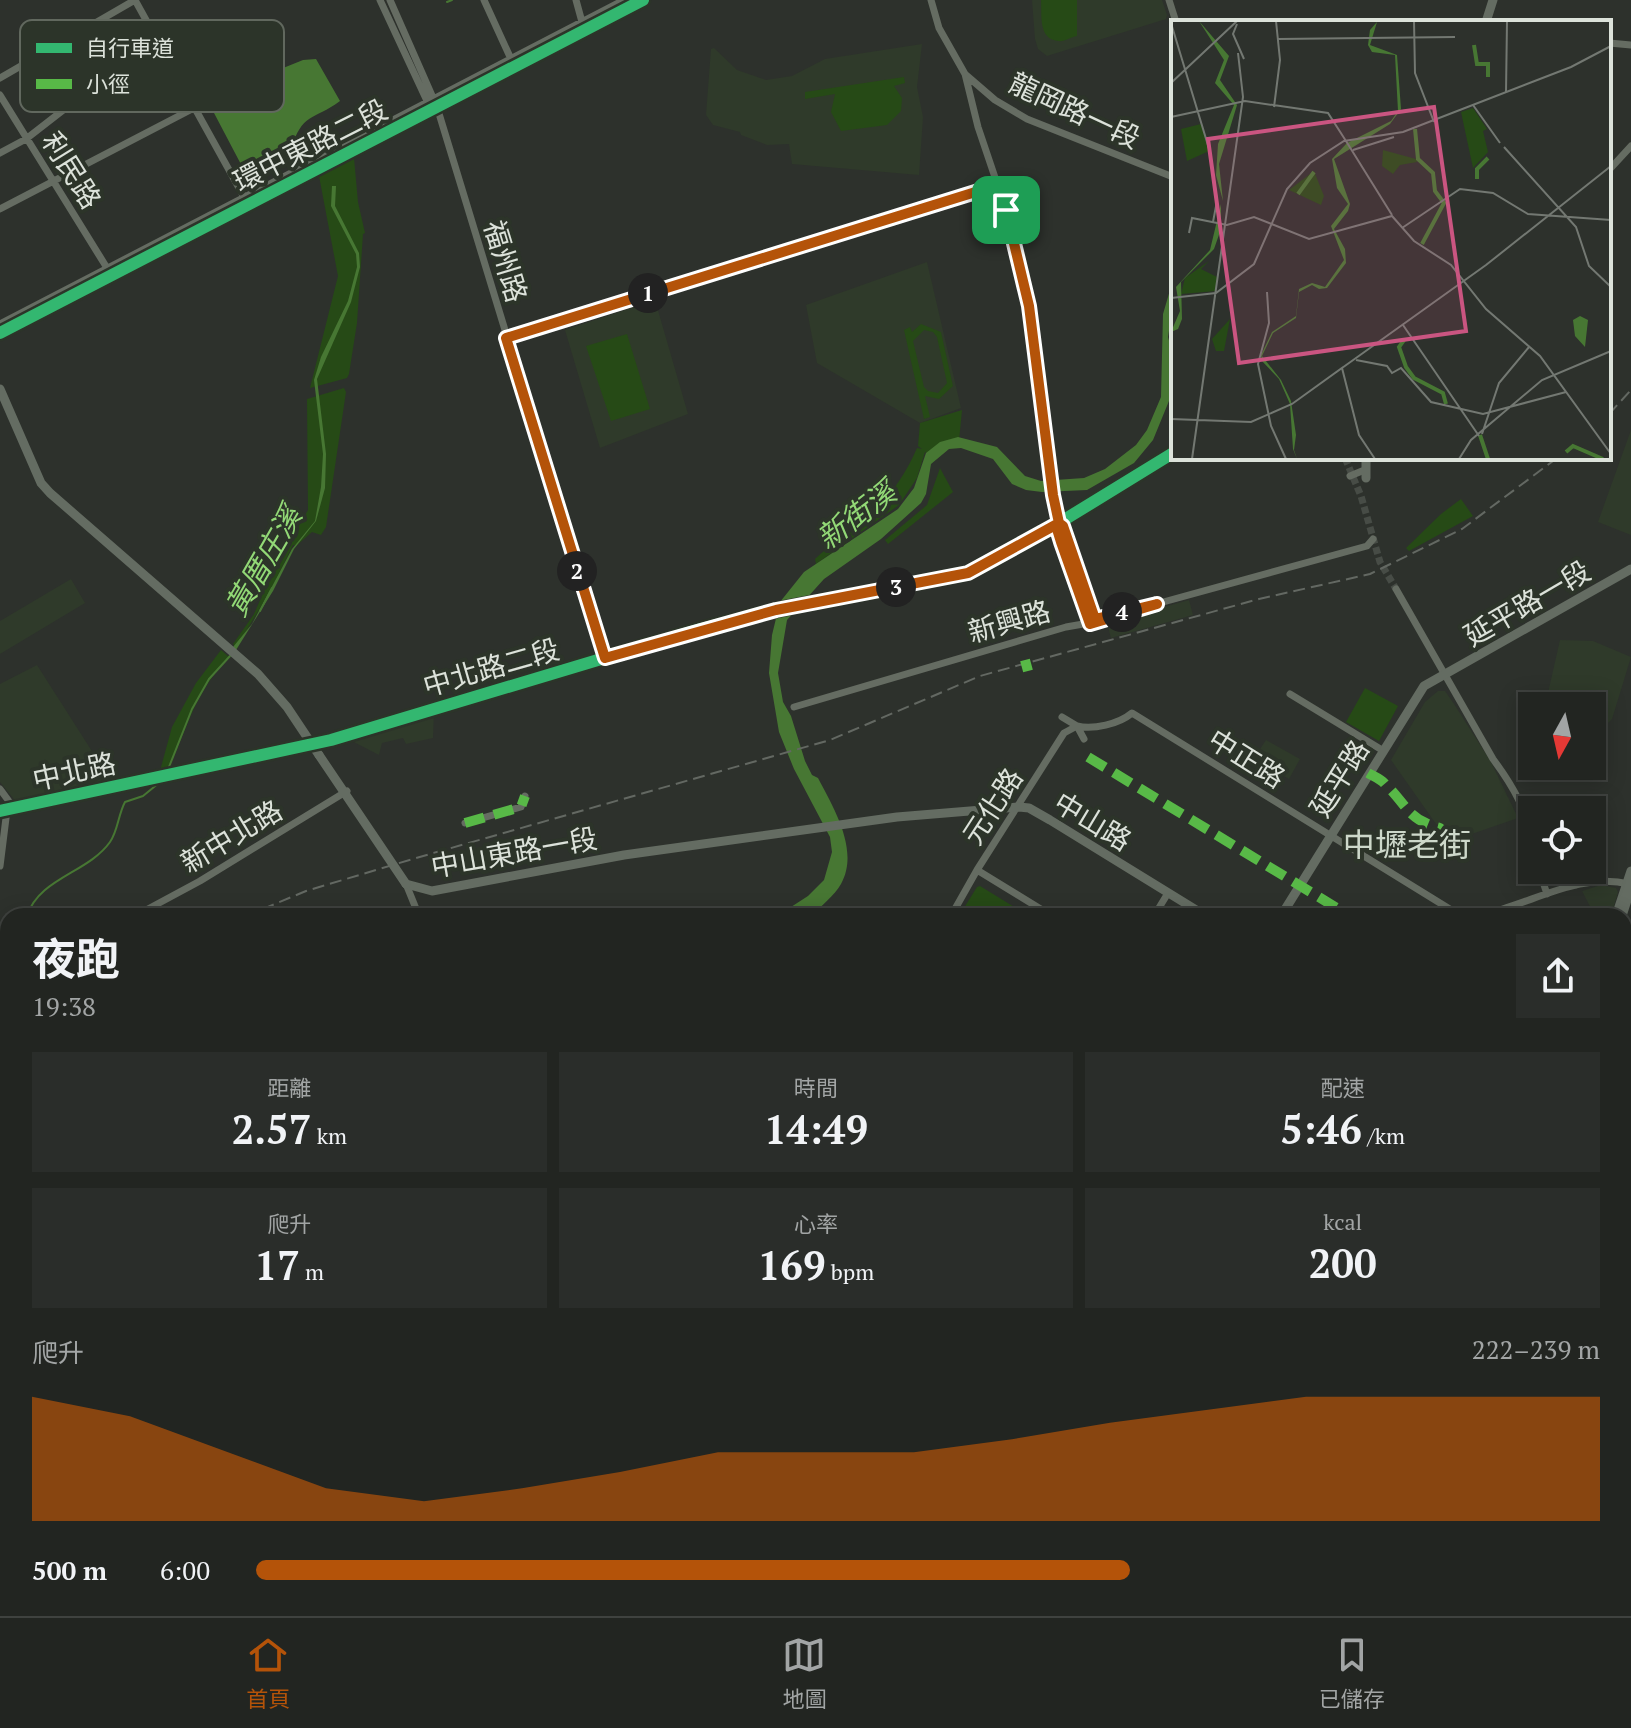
<!DOCTYPE html>
<html lang="zh-TW">
<meta charset="utf-8">
<style>
:root{--surface:#222521;--page:#2a2d2a;--text:#f1f3f6;--muted:#a2a5a5;--line:#3f423f;--accent:#b45309}
body{margin:0;font-family:"PT Serif","Noto Sans TC",serif;background:var(--page);color:var(--text);height:100vh;display:flex;flex-direction:column;font-size:30px;white-space:nowrap}
*{box-sizing:border-box;margin:0}
p{font-size:26px;color:var(--muted)}
.icon{flex:none;width:44px;height:44px;fill:none;stroke:currentColor;stroke-width:2;stroke-linecap:round;stroke-linejoin:round}
.map{position:relative;flex:1;overflow:hidden}
.panel{position:absolute;left:0px;top:908px;width:1632px;height:708px;display:flex;flex-direction:column;background:var(--surface);border-radius:24px 24px 0 0;box-shadow:0 4px 20px #0003,0 0 0 2px var(--line)}
.panel>*{flex:none}
.needle{width:52px;rotate:188deg}
.tools{position:absolute;left:1518px;top:692px;display:grid;gap:16px}
.tools a{display:grid;place-items:center;width:88px;height:88px;border-radius:0px;background:var(--surface);box-shadow:0 4px 20px #0003,0 0 0 2px var(--line);font-size:40px}
.pin{position:absolute;display:grid;place-items:center;width:68px;height:68px;color:#fff;margin:-34px;border-radius:16px;box-shadow:0 4px 12px #0006}
.km{position:absolute;width:40px;height:40px;margin:-20px;border-radius:50%;background:#222;color:#fff;font-size:22px;line-height:40px;text-align:center}
.round{display:grid;place-items:center;flex:none;width:84px;height:84px;border-radius:0px;background:var(--page)}
.summary{display:flex;align-items:center;justify-content:space-between;height:136px;padding:0 32px}
h1{font-size:44px;font-weight:700;line-height:60px}
.figures{display:grid;grid-template-columns:repeat(3,1fr);gap:12px;height:136px;padding:8px 32px}
.figures div{display:grid;align-content:center;border-radius:0px;background:var(--page);text-align:center}
.figures b{font-size:40px;font-weight:700}
.figures small{font-size:22px;font-weight:400}
.figures p{font-size:22px}
.chart{height:224px;padding:16px 32px}
.chart p{display:flex;justify-content:space-between}
.chart svg{width:100%;height:144px;margin-top:8px;fill:var(--accent);opacity:.7}
ul{padding:0 32px;list-style:none;font-size:26px}
li{display:grid;grid-template-columns:128px 96px 1fr;align-items:center;height:60px}
li i{height:20px;border-radius:10px;background:var(--accent)}
.tab-bar{display:flex;justify-content:space-around;align-items:center;height:112px;border-top:2px solid var(--line);background:var(--surface);font-size:22px;color:var(--muted)}
.tab-bar a{display:grid;justify-items:center;gap:4px}
.tab-bar .current{color:var(--accent)}
.map>svg:first-child{display:block}
.built{fill:#2f3a2a}
.green{fill:#264a16;fill-rule:evenodd}
.water{fill:#477733}
.lines{fill:none;stroke-linecap:round;stroke-linejoin:round}
.stream{stroke:#477733;stroke-width:2}
.minor-tunnel{stroke:#474c46;stroke-width:7;stroke-dasharray:7 3.5;stroke-linecap:butt}
.minor{stroke:#656c62;stroke-width:7}
.major{stroke:#646c62;stroke-width:9}
.rail{stroke:#636862;stroke-width:2;stroke-dasharray:12 6;stroke-linecap:butt}
.major-bridge{stroke:#646c62;stroke-width:9}
.quiet{stroke:#58b947;stroke-width:10;stroke-dasharray:20 10;stroke-linecap:butt}
.cycleway-casing{stroke:#2c3429;stroke-width:17}
.cycleway{stroke:#33b770;stroke-width:12}
.route-casing{stroke:#fff;stroke-width:16}
.route{stroke:#b45309;stroke-width:10}
.labels{text-anchor:middle;dominant-baseline:central;stroke-width:8;stroke-linejoin:round;paint-order:stroke}
.street-label{font-size:28px;fill:#dce2da;stroke:#2c3429}
.water-label{font-size:30px;font-style:italic;fill:#92d976;stroke:#2c3429}
.quarter-label{font-size:32px;fill:#cdd8ca;stroke:#2c3429}
.inset-river{fill:none;stroke:#477733;stroke-width:4}
.inset-road{fill:none;stroke:#737872;stroke-width:2}
.view{fill:#ca5581;fill-opacity:0.15;stroke:#ca5581;stroke-width:4}
.inset-edge{fill:none;stroke:#dce2da;stroke-width:4}
.key{fill:#2c3429;stroke:#61685e;stroke-width:2}
.key-label{font-size:22px;fill:#dce2da}
</style>
<div class="map">
<svg width="1631" height="1616" viewBox="0 0 1631 1616">
<rect width="100%" height="100%" fill="#2d312c"/>
<path class="built" d="M1032,0H1162L1167,15L1166,19L1047,56L1038,49L1035,39Z
M922,44L917,87L923,117L919,175L792,164L789,144L767,145L741,135L740,132L713,125L706,115L711,49L714,48L737,70L766,80L792,76L825,59Z
M927,262L961,408L920,423L817,363L806,305Z
M655,300L688,414L600,448L565,330Z
M1631,430V535L1598,522Z
M71,579L85,603L0,654V621Z
M1189,600L1193,615L1111,638L1107,623Z
M1560,640L1593,641L1631,657L1612,719L1605,726L1598,724L1592,740V706H1545Z
M37,665L111,781L17,803L0,782V684Z
M1438,691H1445L1454,704L1491,762L1518,818L1460,838L1436,824L1391,760L1425,702Z
M434,711L433,738L406,744L403,738L382,743L379,755L346,738Z
M1266,740L1300,759L1289,779L1254,758Z
M1601,885L1616,888L1618,892L1611,916H1595L1582,891Z
M8,1295V1456L0,1435V1298Z
M1240,1608H1351L1348,1616H1237Z"/>
<path class="green" d="M1041,0H1077V36C1070,37 1065,42 1058,41C1038,39 1042,15 1041,0Z
M904,77L905,83L894,86L902,98L901,111L887,125L841,131L831,112L835,94L805,99V92Z
M354,158L358,202L365,233L363,234L357,323L349,374L347,378L310,388L338,276L319,176Z
M921,324L941,332L953,386L939,399L925,396L930,417L924,419L904,330L910,327L912,332ZM924,330L933,332L937,337L947,383L938,393L928,391L924,387L913,341Z
M627,334L650,409L611,421L586,346Z
M344,388L346,392L326,527L321,535L312,532L296,546L293,545L271,590L236,648L233,644L254,614L271,574L308,510L307,399Z
M962,410L959,441L929,455L925,452L917,478L899,505L816,564L815,559C829,545 846,537 861,524C886,502 904,478 917,448L922,449L918,446L920,423Z
M940,468L953,492L888,544L885,540L927,505Z
M1461,499L1473,516L1409,551L1406,548L1441,514Z
M221,650L229,657C192,696 187,731 165,777L158,778L172,727L196,683Z
M1365,688L1398,706L1379,741L1346,722Z
M980,886L1029,916H959L977,887Z"/>
<path class="water" d="M230,53L220,66L223,73L246,83L303,60L316,59L340,101C313,121 302,112 291,150L245,172L193,73L220,55Z
M332,186H336L335,206L359,253L360,267L351,302L317,379L326,454L325,488L316,521L294,549L273,591L236,650L233,647L252,624L292,549L315,521L321,487L323,454L314,380L321,357L348,301L357,267L356,254L331,206Z
M1173,280V306L1168,337L1171,348V396L1153,440L1134,463L1087,490L1042,492L1026,490L1012,484L993,459L961,448L949,449L931,464L926,494L921,503L881,539L824,579L787,620L778,673L783,702L791,716L805,761L812,775L818,778C833,807 860,850 841,884C834,896 821,906 811,916H777L808,896L824,880L832,852L830,837L794,769L779,732L769,673L772,635L780,602L804,572L898,509L914,488L926,453L940,442L958,437L997,447L1025,476L1041,481L1084,478L1105,469L1136,445L1147,430L1161,397L1163,314Z
M5,1067L7,1080L2,1101L8,1112V1167L0,1166V1068Z"/>
<g class="lines">
<path class="stream" d="M447,2L452,0
M260,611L272,588
M167,772L192,709L209,679L230,656
M27,916C39,878 88,873 110,842C118,831 118,815 125,802L143,796L165,778"/>
<path class="minor-tunnel" d="M1345,458L1361,496L1380,562L1396,589"/>
<path class="minor" d="M135,0L244,197
M380,0L428,103
M390,0L437,107L605,658
M484,0L511,59
M576,0L582,22
M931,0L939,28L965,74L978,127L1006,210L1029,306L1053,495L1059,523L1057,529L1090,624
M1169,0L1176,22
M1609,43L1631,45
M966,75L995,100L1027,119L1173,177
M0,78L135,0
M0,95L107,268
M0,153L26,139L80,97L165,52
M1609,170L1631,146
M0,209L194,108
M0,324L624,0
M0,333L643,0
M506,338L998,185
M1350,476L1362,471
M1059,523L1063,526L1096,622
M1396,589L1493,759C1513,786 1529,813 1532,846
M1156,604L1367,546L1373,539
M1290,694L1382,750
M794,707L1066,627L1112,619L1157,604
M1062,717L1077,726L1084,739
M1077,726C1093,730 1119,724 1132,713L1461,916
M0,789L11,804L7,810L0,866
M0,811L331,740L701,629L776,610L968,573L1059,523L1173,453
M465,823L521,807L525,796
M977,870L1052,916
M1539,870L1547,894
M1567,870L1576,885
M406,884L419,916
M135,916L200,881L347,791
M951,916L977,870L1064,733L1077,726
M1154,916L1168,893
M1472,916C1525,909 1575,871 1629,884
M0,969L4,978
M1631,1153L1627,1165L1629,1277L1625,1519L1631,1556
M0,1463L8,1485
M121,1616V1608
M224,1616L227,1608
M657,1616L659,1608
M1175,1616L1177,1608"/>
<path class="major" d="M1486,22L1493,0
M0,389L41,483L50,493L258,674L287,707L319,755
M1366,458V478
M406,884L432,891L624,855L897,817L1019,807L1029,808L1050,820L1206,916
M1281,916L1424,686L1631,569
M1616,916L1631,871
M1622,916L1629,894L1628,884
M1624,1000L1631,1002
M2,1512L8,1532
M0,1534L8,1542
M34,1608L37,1616
M44,1608L47,1616
M725,1608L728,1616
M734,1608L738,1616
M1416,1616L1418,1608"/>
<path class="rail" d="M1609,414L1631,390
M246,916L306,891L416,858L830,740L980,676L1259,599L1370,574L1462,529L1557,458
M0,1034L8,1030"/>
<path class="major-bridge" d="M319,755L406,884"/>
<path class="quiet" d="M1025,660L1028,671
M1088,757L1350,916
M1368,773C1373,776 1381,779 1385,784C1406,803 1407,820 1440,828L1448,841
M465,823L521,807L525,796
M1017,1609L1038,1612"/>
<g class="cycleway-casing">
<path id="cycleway" d="M0,333L643,0
M0,811L331,740L701,629L776,610L968,573L1059,523L1173,453"/>
</g>
<use href="#cycleway" class="cycleway"/>
</g>
<g class="lines">
<g class="route-casing">
<path id="route" d="M1006,210L998,185L506,338L605,658L776,610L968,573L1059,523L1057,529L1061,542L1090,624L1157,604L1095,619L1063,526L1059,523L1053,495L1029,306L1006,210"/>
</g>
<use href="#route" class="route"/>
</g>
<g class="labels">
<g class="street-label">
<text transform="translate(1075 110) rotate(25)">龍岡路一段</text>
<text transform="translate(310 145) rotate(-27)">環中東路二段</text>
<text transform="translate(72 170) rotate(58)">利民路</text>
<text transform="translate(506 261) rotate(73)">福州路</text>
<text transform="translate(1527 603) rotate(-30)">延平路一段</text>
<text transform="translate(1009 621) rotate(-16)">新興路</text>
<text transform="translate(491 667) rotate(-16)">中北路二段</text>
<text transform="translate(1247 758) rotate(32)">中正路</text>
<text transform="translate(74 771) rotate(-12)">中北路</text>
<text transform="translate(1339 778) rotate(-58)">延平路</text>
<text transform="translate(992 806) rotate(-57)">元化路</text>
<text transform="translate(1093 821) rotate(31)">中山路</text>
<text transform="translate(231 836) rotate(-31)">新中北路</text>
<text transform="translate(514 852) rotate(-10)">中山東路一段</text>
</g>
<g class="water-label">
<text transform="translate(856 515) rotate(-37)">新街溪</text>
<text transform="translate(263 561) rotate(-60)">黃厝庄溪</text>
</g>
<g class="quarter-label">
<text x="1407" y="844">中壢老街</text>
</g>
</g>
<g transform="translate(1171 20)">
<rect width="440" height="440" fill="#2d312c"/>
<path d="M302,88L316,109L312,111L317,132L302,148L290,92ZM30,104L38,131L16,141L10,109ZM212,130L245,139L246,142L229,145L222,154L211,146ZM143,151L153,176L150,185L118,170ZM38,241L30,249L46,257L45,271L10,274L14,258ZM59,299L53,331H45L41,319Z" fill="#264a16"/>
<path d="M28,1L58,36L49,60L66,85L48,144L52,181L45,155L47,124L63,85L44,63L53,40ZM206,2L199,25L226,35L230,89L219,104L163,139L179,184L177,191L163,209L174,229L175,243L156,268L148,269L141,265L128,272L125,298L102,313L91,336L110,360L120,381L125,415L123,430L126,439L122,429L119,384L108,359L91,341L90,335L101,312L125,296L128,269L141,263L154,267L173,240L160,206L177,184L166,168L161,139L176,123L220,101L227,91L224,35L201,32L197,25L199,10ZM50,184V209L43,229L10,262L11,299L7,309L0,312L9,291L5,267L39,230ZM409,296L417,300L414,327L404,316L402,300Z" fill="#477733"/>
<path class="inset-river" d="M303,25L306,44H317V57M244,109L247,139L262,153L264,171L273,183L251,224M306,159V149L317,138M127,174L143,152M233,320L228,327L235,347L243,358L272,373L275,384M309,415L317,439M395,432L402,426L432,439"/>
<path class="inset-road" d="M243,1L244,53L263,102M0,3L39,132L46,181L42,202M66,4L62,14L73,39M107,19L284,17M0,63L66,1M335,72L336,1M302,85L329,123M103,87L109,40L105,1M0,97L74,81L157,93L175,121M175,121L221,195M333,127L405,207L418,246L440,267M182,130L223,117M231,208L289,169L322,173L357,194L440,200M18,213L21,198L56,205L83,197L138,219L221,196L243,221L280,245L315,289L369,336L440,434M96,272L98,303L87,344L100,406L115,439M0,278L45,273L83,244L116,169L139,143L173,121L232,112L400,47L440,26M232,305L308,416M185,340L216,346L221,353L230,348L260,382L312,394L395,372M171,348L315,245L440,146M0,399L80,402L121,384L171,348L188,415L204,439M311,414L328,363L358,327M21,439L72,77L67,33M288,439L300,420L371,360L440,331"/>
<path class="view" d="M263,87L295,311L68,343L37,119Z"/>
<rect width="440" height="440" class="inset-edge"/>
</g>
<rect x="20" y="20" width="264" height="92" rx="12" class="key"/>
<rect x="36" y="43" width="36" height="10" fill="#33b770"/>
<rect x="36" y="79" width="36" height="10" fill="#58b947"/>
<g class="key-label">
<text x="86" y="56">自行車道</text>
<text x="86" y="92">小徑</text>
</g>
</svg>
<div class="tools">
<a><svg class="needle" viewBox="-14 -14 28 28"><path d="M0-13l5 13h-10z" fill="#e53935"/><path d="M0 13l5-13h-10z" fill="#a2a5a5"/></svg></a>
<a><svg class="icon" aria-label="locate" viewBox="0 0 24 24"><circle cx="12" cy="12" r="6"/><path d="M12 2v4M12 18v4M2 12h4M18 12h4"/></svg></a>
</div>
<div class="pin" style="left:1006px;top:210px;background:#1e9e55"><svg class="icon" aria-label="arrive" viewBox="0 0 24 24"><path d="M6 21V4h12l-3 4 3 4H6"/></svg></div>
<b class="km" style="left:648px;top:293px">1</b>
<b class="km" style="left:577px;top:571px">2</b>
<b class="km" style="left:896px;top:587px">3</b>
<b class="km" style="left:1122px;top:612px">4</b>
<section class="panel">
<div class="summary"><div><h1>夜跑</h1><p>19:38</p></div><a class="round"><svg class="icon" aria-label="share" viewBox="0 0 24 24"><path d="M12 15V3M7 8l5-5 5 5M5 13v7h14v-7"/></svg></a></div>
<div class="figures">
<div><p>距離</p><b>2.57<small> km</small></b></div>
<div><p>時間</p><b>14:49</b></div>
<div><p>配速</p><b>5:46<small> /km</small></b></div>
</div>
<div class="figures">
<div><p>爬升</p><b>17<small> m</small></b></div>
<div><p>心率</p><b>169<small> bpm</small></b></div>
<div><p>kcal</p><b>200</b></div>
</div>
<div class="chart"><p><span>爬升</span>222–239 m</p>
<svg viewBox="0 0 160 44" preserveAspectRatio="none"><path d="M0 44V6L10 12L20 23L30 34L40 38L50 34L60 29L70 23L80 23L90 23L100 19L110 14L120 10L130 6L140 6L150 6L160 6V44z"/></svg>
</div>
<ul>
<li><b>500 m</b>6:00<i style="width:65%"></i></li>
</ul>
</section>
</div>
<nav class="tab-bar">
<a class="current"><svg class="icon" aria-label="home" viewBox="0 0 24 24"><path d="M3 11l9-7 9 7M6 9v11h12V9"/></svg>首頁</a>
<a><svg class="icon" aria-label="map" viewBox="0 0 24 24"><path d="M3 6l6-2 6 2 6-2v14l-6 2-6-2-6 2zM9 4v14M15 6v14"/></svg>地圖</a>
<a><svg class="icon" aria-label="saved" viewBox="0 0 24 24"><path d="M7 4h10v16l-5-4-5 4z"/></svg>已儲存</a>
</nav>
